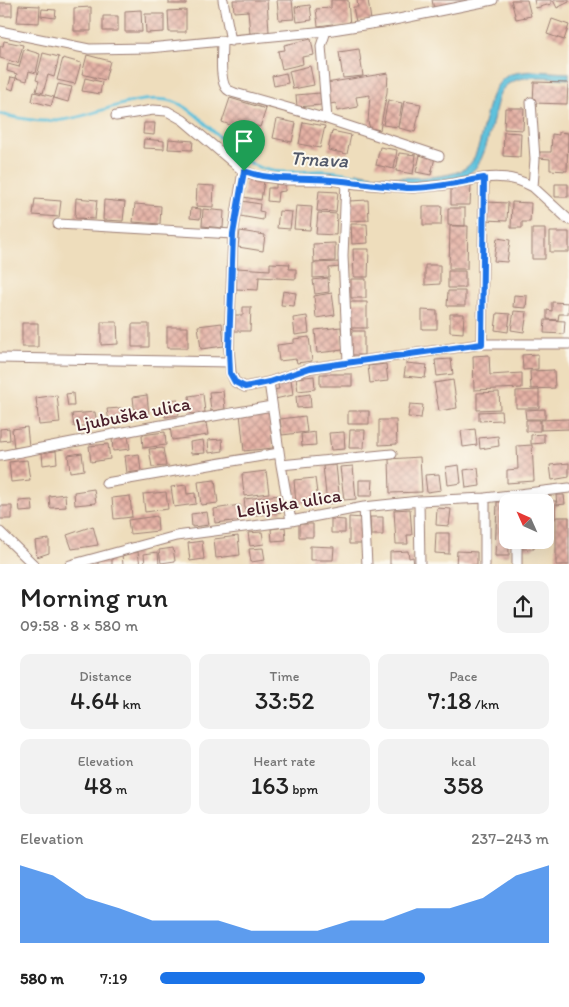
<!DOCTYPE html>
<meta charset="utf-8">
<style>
:root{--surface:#fff;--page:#f2f2f2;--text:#222;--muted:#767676;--accent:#1a73e8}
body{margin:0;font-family:Itim,sans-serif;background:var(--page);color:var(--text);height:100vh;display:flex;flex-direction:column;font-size:19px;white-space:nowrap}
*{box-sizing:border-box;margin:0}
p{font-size:16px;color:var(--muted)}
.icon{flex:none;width:28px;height:28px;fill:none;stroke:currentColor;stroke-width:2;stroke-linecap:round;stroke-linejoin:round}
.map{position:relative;height:564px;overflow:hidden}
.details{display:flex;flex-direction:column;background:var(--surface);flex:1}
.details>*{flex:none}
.needle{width:32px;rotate:315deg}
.fabs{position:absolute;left:499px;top:494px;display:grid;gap:10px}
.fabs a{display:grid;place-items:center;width:55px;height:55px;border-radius:10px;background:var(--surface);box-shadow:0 5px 20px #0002;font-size:25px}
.pin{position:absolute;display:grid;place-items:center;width:42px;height:42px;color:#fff;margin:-51px -21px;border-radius:50% 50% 50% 0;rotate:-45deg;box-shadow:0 0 5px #0007}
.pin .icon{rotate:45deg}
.round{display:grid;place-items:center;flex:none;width:52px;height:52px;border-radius:10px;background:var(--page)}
.headline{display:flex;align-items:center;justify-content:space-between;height:85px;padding:0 20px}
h1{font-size:28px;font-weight:600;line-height:38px}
.figures{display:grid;grid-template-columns:repeat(3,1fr);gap:8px;height:85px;padding:5px 20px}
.figures div{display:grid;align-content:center;border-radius:10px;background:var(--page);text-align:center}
.figures b{font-size:25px;font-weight:600}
.figures small{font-size:14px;font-weight:400}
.figures p{font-size:14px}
.chart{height:140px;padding:10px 20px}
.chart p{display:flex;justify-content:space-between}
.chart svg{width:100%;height:90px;margin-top:5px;fill:var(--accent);opacity:.7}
ul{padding:0 20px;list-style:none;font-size:16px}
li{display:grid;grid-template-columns:80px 60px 1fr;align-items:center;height:38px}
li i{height:12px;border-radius:6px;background:var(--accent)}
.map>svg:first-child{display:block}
.water{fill:#5ec1dc;stroke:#547084}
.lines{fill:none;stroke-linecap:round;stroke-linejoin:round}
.stream{stroke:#5ec1dc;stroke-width:3}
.building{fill:url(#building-cross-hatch)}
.street-casing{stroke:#9c7e74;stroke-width:11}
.street{stroke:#fff;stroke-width:9}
.route-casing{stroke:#fff;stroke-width:10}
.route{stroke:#1a73e8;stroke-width:6}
.labels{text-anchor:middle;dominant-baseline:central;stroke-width:4;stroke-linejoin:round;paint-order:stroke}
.street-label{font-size:19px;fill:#4a1f2b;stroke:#fbf7ec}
.water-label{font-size:20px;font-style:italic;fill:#515869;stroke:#fbf7ec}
</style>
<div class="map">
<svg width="569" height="565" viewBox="0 0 569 565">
<defs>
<pattern id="building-cross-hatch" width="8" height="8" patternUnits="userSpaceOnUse" patternTransform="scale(1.25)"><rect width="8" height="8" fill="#e5b2a5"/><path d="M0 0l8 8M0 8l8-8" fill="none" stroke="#bc9087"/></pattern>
</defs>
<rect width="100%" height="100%" fill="#fbf7ec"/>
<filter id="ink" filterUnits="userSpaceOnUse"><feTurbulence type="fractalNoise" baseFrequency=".02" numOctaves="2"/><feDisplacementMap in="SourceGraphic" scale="10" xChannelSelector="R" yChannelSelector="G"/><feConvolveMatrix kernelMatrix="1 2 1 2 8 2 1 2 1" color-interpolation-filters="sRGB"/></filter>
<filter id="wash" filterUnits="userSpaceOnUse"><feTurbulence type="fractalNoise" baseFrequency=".0096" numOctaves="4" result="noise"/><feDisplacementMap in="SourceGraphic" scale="20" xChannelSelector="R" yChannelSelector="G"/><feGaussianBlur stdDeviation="1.12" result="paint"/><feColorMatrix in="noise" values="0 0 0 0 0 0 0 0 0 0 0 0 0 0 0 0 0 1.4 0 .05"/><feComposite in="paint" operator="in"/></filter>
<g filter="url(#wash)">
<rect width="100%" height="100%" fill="#eeddbc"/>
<path class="water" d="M533,71L569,73V79C548,78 512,71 500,93C493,113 489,149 477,166C459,192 384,185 356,180L357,172C380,178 453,183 469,165C474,161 475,154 478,148C485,127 487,83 511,74C518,72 526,72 533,71Z"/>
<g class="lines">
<path class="stream" d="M0,114C17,118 35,122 52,121C92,119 127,95 167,100C198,104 224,151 254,165C276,176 297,171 321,171C334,171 346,173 358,176"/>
</g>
<g id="blocks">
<path class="building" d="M169,0H186V4H169Z
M233,0H267L269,32L250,34L248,11L234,12Z
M277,0H292L294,19L279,20Z
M331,0H348L350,26L333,27V24L318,26L316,9L331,8Z
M357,0H368L371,20L356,22L353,7H358Z
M432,0H469V1L434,9Z
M511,0H527L531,16L516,19Z
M534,0H551V4L536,8Z
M553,0H569V2L557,8Z
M0,3H12V16H0Z
M19,5L40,6L39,23L17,22Z
M310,5L312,20L297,22L295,7Z
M91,7V31H74V8Z
M42,9L56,10L55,18L41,16Z
M141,10L142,32H125V11Z
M186,10V32H169L168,11Z
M145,14H164V32L146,33Z
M103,16H118V31H103Z
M552,19L569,25L564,40L547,34Z
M311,39L314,55L302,57L303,64L282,69L278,51L285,50L284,45Z
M4,41L23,45L18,63L0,58V46H3Z
M24,49L40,54L36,73L29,71L27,81L16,78L17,74L7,71L8,64L19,67Z
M359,49L363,76L343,78L339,52Z
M43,53L59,57L54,77L48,75L43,93L36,91L39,81L36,80Z
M87,55L110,61L105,80L82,74Z
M63,58L81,63L75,84L57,80Z
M310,66L314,85L293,89L289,71Z
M286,73L288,83L274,86L272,76Z
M388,73L387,92L380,130L370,128L368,122L370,95L356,97L358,107L337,111L336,103L330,104L326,83Z
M11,77L16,78L13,90L8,88Z
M85,78L102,82L100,94L82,91Z
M534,82L568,83L567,104L533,103Z
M58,84L72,87L68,102L54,98Z
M34,92L54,97L51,106L32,101Z
M320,93L321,105L297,107L296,95Z
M230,98L266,109L260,127L241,121L238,128L222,122Z
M388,100L402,103L398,127L383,125Z
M404,101L421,104L415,132L399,128Z
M505,108H524L523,130L504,129Z
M277,119L296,123L292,142L273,138Z
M303,122L325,126L320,148L299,144Z
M144,123H155L154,135L143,134Z
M332,131L351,135L347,154L328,150Z
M504,132L521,133L520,157L503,156Z
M559,132L568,133L567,171L550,170V159L539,158L540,152H551L552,134L559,135Z
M144,139L164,141V149L143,148Z
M169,139L193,141L192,150L168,149Z
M380,147L397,150L394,169L376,165Z
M399,153L416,155L413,174L396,171Z
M420,155L435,157L431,175L416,172Z
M246,178L264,181L261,200L243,197Z
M276,184H285V191L278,192L277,202L267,201L268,188H276Z
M555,184H568V197H555Z
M197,185L214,186L213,207L196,206Z
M451,185H471L470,205H451Z
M319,191L338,192L336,212L317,211Z
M76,198L97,200L95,219L75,218Z
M35,199L61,201L59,217L33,215Z
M104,200L125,202L123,221L103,220Z
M368,200L369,220L349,221V201Z
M242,201L260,204L259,211L264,212L263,220L240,216Z
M486,202L508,203L507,221L485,220Z
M512,202L531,203L530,222H522V228H511Z
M135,204L161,206L160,224L133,222Z
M296,206L312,207L310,230L294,229Z
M423,206H442L441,225H423Z
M191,208L201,209L200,219L190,218Z
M448,208H465V226L448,225Z
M203,209L224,211L223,228L202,226Z
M279,211L292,212L290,229L277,228Z
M318,213L337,214L336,235L316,234Z
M351,224H367L368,243L352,244Z
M450,226H468L467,269H449Z
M532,229H545V259H532Z
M240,231L265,235L263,251L238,247Z
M550,232H569V252H550Z
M497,238L510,240L507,262L494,261Z
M335,243V261L314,262L313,244Z
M353,249H369L368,277H354Z
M340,262V267L329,268V277L313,278V263Z
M270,263L290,264L289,269H296V279L259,277L258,290L236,289L237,268L270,270Z
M425,265H440V284L425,285Z
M448,271H465V288H448Z
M328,278L329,292L315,294L313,280Z
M351,279H366V298H351Z
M283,291L296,293L294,306L281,305Z
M448,291H465V306H447Z
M332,293L335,315L316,318L314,296Z
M514,295L527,296L526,308L513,307Z
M348,302H367V328H348Z
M552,302L569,303L568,314H559L558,320L547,319V310L552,311Z
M243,307H251L250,331H233L234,315H243Z
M422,310L437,311V329H422Z
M514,311L527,312L524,332L511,330Z
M497,313L510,314L508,332L495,330Z
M450,314H464L463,333L450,332Z
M307,316L309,333L295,335L293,318Z
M545,320L565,321L564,334L544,333Z
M101,322H117L118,344L101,345Z
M22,323H38V347H22Z
M222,323L224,346L201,349L198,326Z
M132,324H149V347H132Z
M167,327H188V348H167Z
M341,327L343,350L317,353L315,330Z
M349,331H364V355H349Z
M309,337L312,361L297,363L296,359L279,361L277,345L294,343V339Z
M538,354V369L523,370L522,355Z
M489,355L490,375L522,373V388L474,390L473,356Z
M451,359L453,374L437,376L435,360Z
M406,363L427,365L425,378L404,376Z
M386,364L388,381L370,383L368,366Z
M554,370L555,388L531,389L530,371Z
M320,374H352V386H320Z
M314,376L315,389L298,391L296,378Z
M291,379L293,395L275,399L273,390L279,389L277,381Z
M453,380L457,408L439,411L434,383Z
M539,390V408H516V391Z
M223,391L225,409L211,411L209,392Z
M499,392L500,409L477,410V393Z
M73,393L74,406H68L66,394Z
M203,394L205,412L191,414L189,396Z
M310,394L311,407L297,408L296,396Z
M57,395L60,423L39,425L36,398Z
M147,395L149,415L135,416L133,397Z
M177,399L179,415L165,417L163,401Z
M410,404L423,405L421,418L408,417Z
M121,408L123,420L109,422L107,409Z
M545,409V419H526L525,410Z
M269,410L273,448L244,451L240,414Z
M348,411H369V424H348Z
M501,411L502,420L479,421V412Z
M95,412L97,424L74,427L72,414Z
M305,416L307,432L282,435L280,419Z
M569,419V429L541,430V420Z
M379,420H396L397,444L379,445Z
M526,420H540V431H526Z
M206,423L208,435L172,440L170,427Z
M27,427L29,446L14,448L12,429Z
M9,428L10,440L0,441V429Z
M475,429L477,445L463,447L461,431Z
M350,430H365L364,448H349Z
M165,432L166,445L143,448L142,435Z
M315,432L316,445L302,446L301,434Z
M344,432L345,449L331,450L329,433Z
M544,434V443L531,444V435Z
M128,436L130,449L113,451L112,438Z
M498,436L499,446L480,449L479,438Z
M222,439L223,451L209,453L208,440Z
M203,440L205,453L191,454L190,442Z
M108,444L110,459L91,462L89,446Z
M532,445L534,481L507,483V470L518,469L517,446Z
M163,448L166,466L152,467L149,449Z
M56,451L57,463L43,465L42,452Z
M82,453L84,470L70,472L68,455Z
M139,454L141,471L127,473L125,456Z
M420,457L422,492L390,493L389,459Z
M27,460L30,480L11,482L9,462Z
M569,463V477L552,480L550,465Z
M336,465L340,502L327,504L323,466Z
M459,465L461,483L448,485L446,467Z
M353,466L356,499L344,500L340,467Z
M478,468L480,486L466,488L464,470Z
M266,471L269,493L244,496L242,474Z
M439,474L441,490L427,492L425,475Z
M315,478L318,501L296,504L294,480Z
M215,480L218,503L201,505L198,482Z
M359,480H373L372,496H359Z
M186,485L187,494L195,493L196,504L174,507L171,487Z
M94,489L96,503L75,505L74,492Z
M166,492L168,509L145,512L143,494Z
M65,494L66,507L50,508L49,496Z
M280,495L282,512L246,516L244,499Z
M556,495H564L565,504L557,505Z
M130,496L132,517L114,519L112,498Z
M32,500L33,511L20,512L19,501Z
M545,501H556L555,519H545Z
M497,502H508L509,556H495Z
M240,505L242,520L215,523L214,509Z
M0,506H12V519H0Z
M437,508L451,509L449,526L436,525Z
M410,509L412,535H407L408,544H396L394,510Z
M207,512L209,525L192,527L191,514Z
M157,516L158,531L130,534L128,520Z
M349,517L363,518L362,544H349Z
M370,517H383V535H371Z
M556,517H569V565H556Z
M331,519L345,520V533H331Z
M299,524H313V537H299Z
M93,526L98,545L72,549L67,535Z
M285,527L286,540L272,541L271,529Z
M262,532L264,544L250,546L248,533Z
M436,533H449V554L435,553Z
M238,536L240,555L216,558L214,539Z
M49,539V553L37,557L35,541Z
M520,540H534V549H519Z
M202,541L204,559L190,561L188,543Z
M310,546L334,547L333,560H310Z
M173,548L175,561L161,563L159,550Z
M263,548L265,560L251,562L249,549Z
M408,551L409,558L413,557L414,565H390V552Z
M457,551L477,552V565H456Z
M138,552L140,565H123L122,554Z
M158,552L159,565H145L144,554Z
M112,558V565H98V559Z"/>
</g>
</g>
<g filter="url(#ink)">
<use href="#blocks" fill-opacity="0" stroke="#9c7e74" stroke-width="1"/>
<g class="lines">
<g class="street-casing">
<path id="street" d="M223,0L231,41
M0,31L89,49L149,48L326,31L389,21L493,0
M326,31L321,46L327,119
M222,41C222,52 219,82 227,89C229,91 232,92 235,93L327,119L439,156
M116,116L153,110L167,111L183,120L243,171L257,176L285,180H330L357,184L413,188L444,185L484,178L482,344
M243,171L233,234L229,349L231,373L235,382L245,387L269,382L311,368L482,344H569
M484,178C500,176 518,178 533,187L535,159L531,102
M346,182L343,256L348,362
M533,187L569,220
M58,224L233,234
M0,358L230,362
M269,382L281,465L291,521
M0,456L150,427L272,406
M281,465L392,454
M106,483L279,453
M419,501L420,565
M364,507L367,565
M0,532L34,565
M517,540V565
M70,565L176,536L291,521L364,507L419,501L485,498L569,488
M485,565V498"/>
</g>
<use href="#street" class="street"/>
</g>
</g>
<g class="lines" filter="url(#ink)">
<g class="route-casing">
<path id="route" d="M244,171C276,182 299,177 331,180C358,182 384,187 411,188C435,188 460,182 484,178L482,344L310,368L269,382L245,387L235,382L230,373L229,349L233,234Z"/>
</g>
<use href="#route" class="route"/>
</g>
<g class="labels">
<g class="street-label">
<text transform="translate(133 414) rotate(-11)">Ljubuška ulica</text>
<text transform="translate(289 503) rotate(-9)">Lelijska ulica</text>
</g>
<g class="water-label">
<text transform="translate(319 159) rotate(3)">Trnava</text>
</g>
</g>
</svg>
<div class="fabs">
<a><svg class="needle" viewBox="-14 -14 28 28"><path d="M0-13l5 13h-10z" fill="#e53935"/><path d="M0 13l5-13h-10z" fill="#767676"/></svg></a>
</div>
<div class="pin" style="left:244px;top:171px;background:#1e9e55"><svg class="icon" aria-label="arrive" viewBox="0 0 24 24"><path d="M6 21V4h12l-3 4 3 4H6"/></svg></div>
</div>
<section class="details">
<div class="headline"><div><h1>Morning run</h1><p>09:58 · 8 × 580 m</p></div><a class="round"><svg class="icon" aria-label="share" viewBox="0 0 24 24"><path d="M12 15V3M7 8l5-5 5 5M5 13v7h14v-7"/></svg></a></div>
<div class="figures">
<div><p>Distance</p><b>4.64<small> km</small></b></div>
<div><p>Time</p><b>33:52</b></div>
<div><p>Pace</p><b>7:18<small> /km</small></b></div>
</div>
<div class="figures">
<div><p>Elevation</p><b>48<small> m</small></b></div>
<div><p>Heart rate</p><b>163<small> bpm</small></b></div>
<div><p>kcal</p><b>358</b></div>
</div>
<div class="chart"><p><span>Elevation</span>237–243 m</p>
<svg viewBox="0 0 160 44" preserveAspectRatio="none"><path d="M0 44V6L10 11L20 22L30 27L40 33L50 33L60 33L70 38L80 38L90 38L100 33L110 33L120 27L130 27L140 22L150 11L160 6V44z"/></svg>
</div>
<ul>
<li><b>580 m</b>7:19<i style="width:68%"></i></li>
</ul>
</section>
